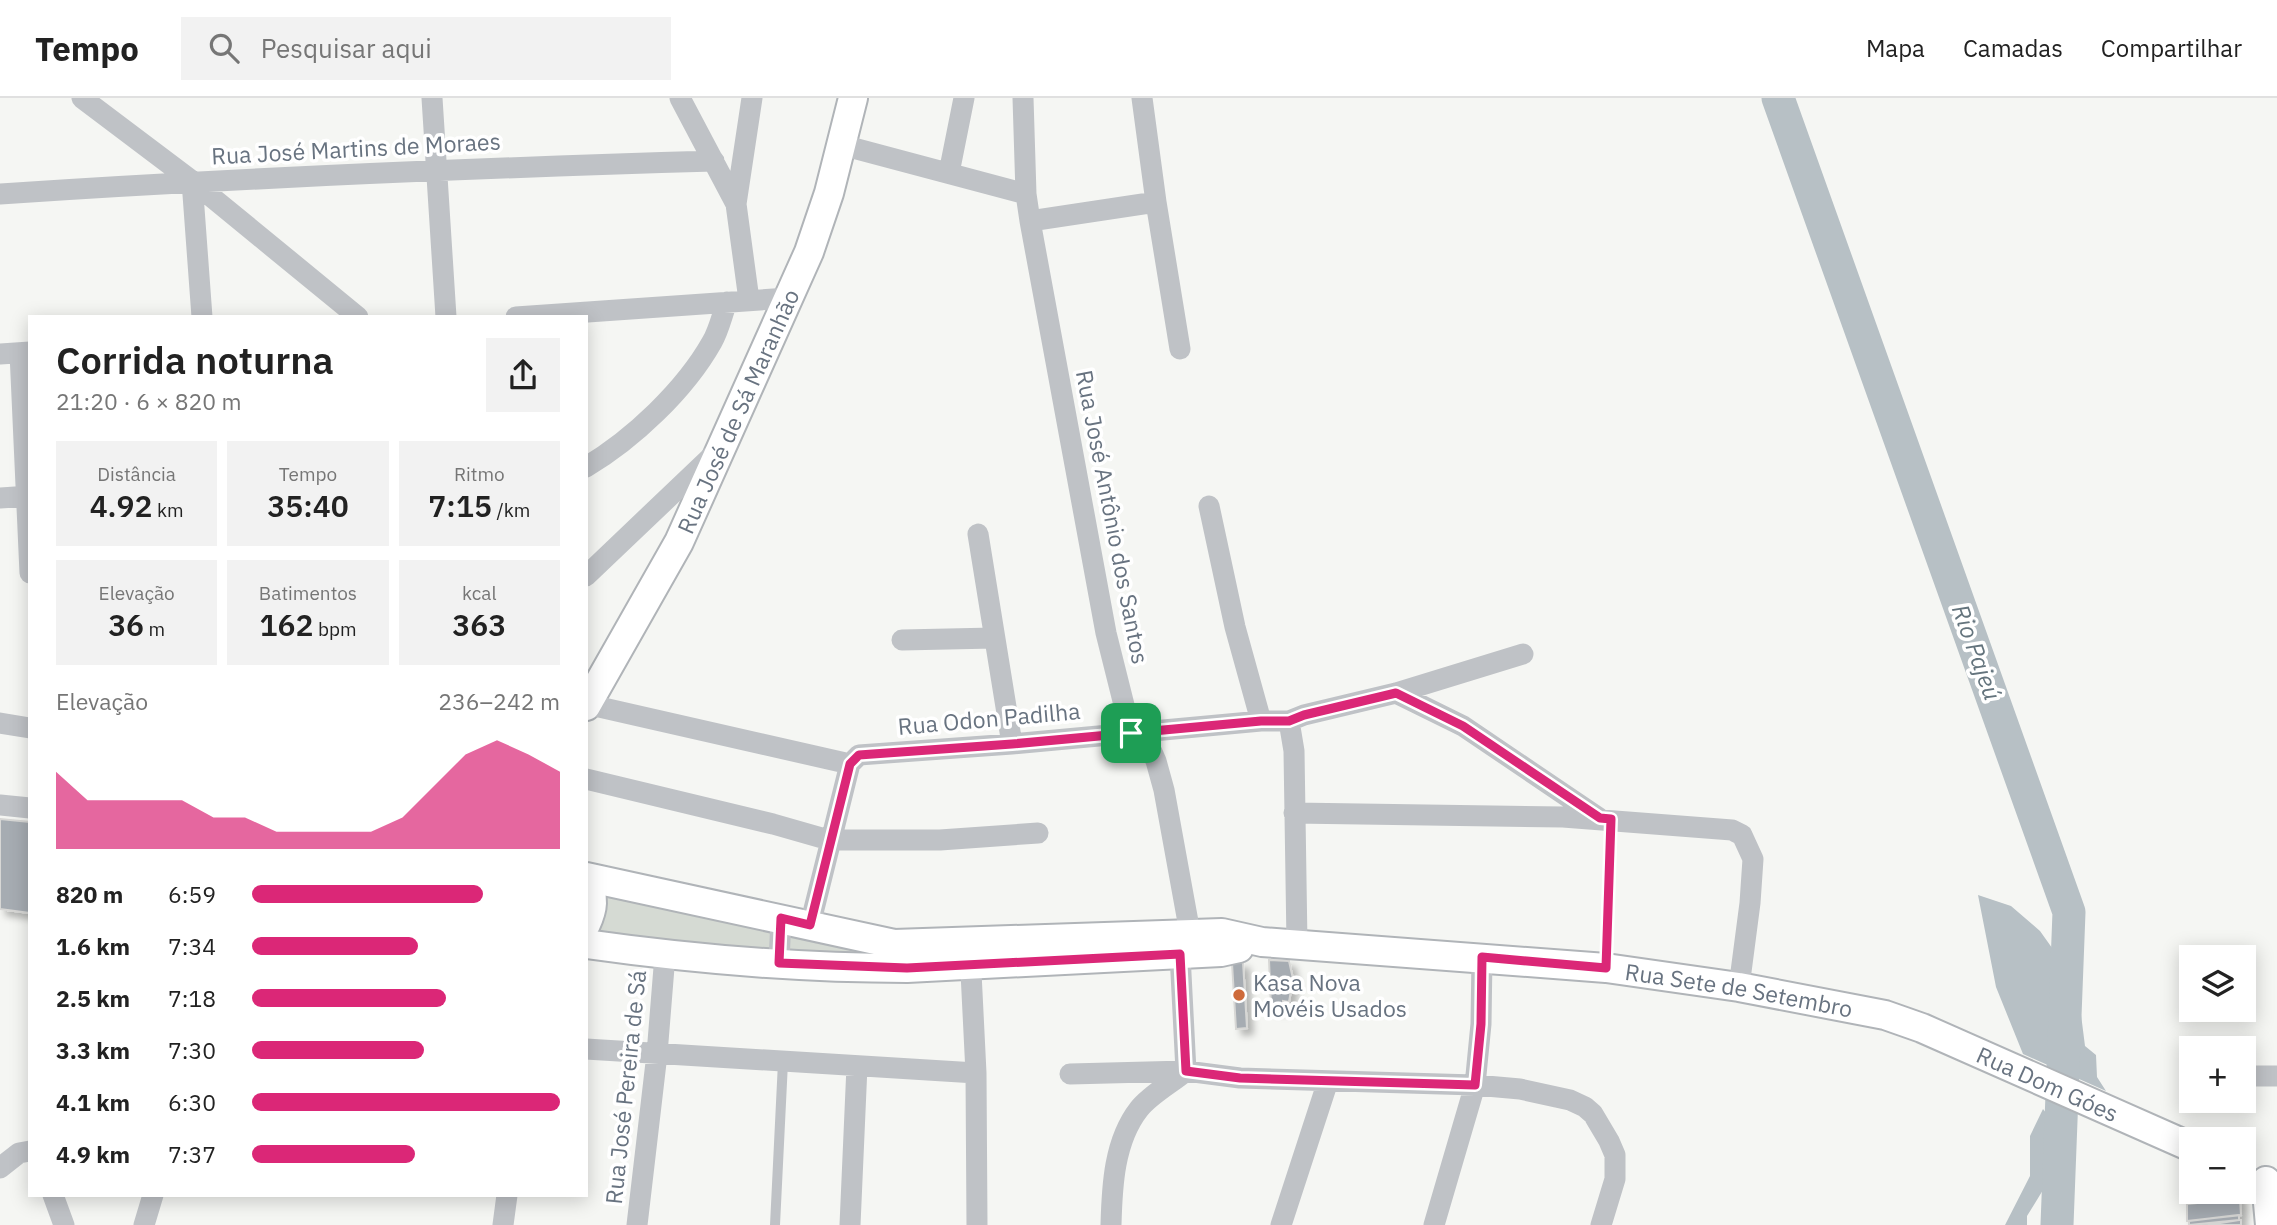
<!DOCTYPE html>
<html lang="pt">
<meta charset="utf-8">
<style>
:root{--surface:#fff;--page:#f2f2f2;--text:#222;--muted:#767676;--line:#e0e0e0;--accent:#db2777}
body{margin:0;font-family:"IBM Plex Sans",sans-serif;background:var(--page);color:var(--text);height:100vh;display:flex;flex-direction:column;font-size:26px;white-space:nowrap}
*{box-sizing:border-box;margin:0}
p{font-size:23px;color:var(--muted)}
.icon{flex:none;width:38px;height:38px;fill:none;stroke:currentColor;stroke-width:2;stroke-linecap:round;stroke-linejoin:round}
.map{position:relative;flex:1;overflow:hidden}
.details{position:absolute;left:28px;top:217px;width:560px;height:882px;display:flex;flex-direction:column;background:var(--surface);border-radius:0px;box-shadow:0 4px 18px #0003}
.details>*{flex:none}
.controls{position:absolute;left:2179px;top:847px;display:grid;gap:14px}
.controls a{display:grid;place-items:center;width:77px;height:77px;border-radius:0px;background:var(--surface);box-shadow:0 4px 18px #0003;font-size:35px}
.pin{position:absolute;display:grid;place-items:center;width:60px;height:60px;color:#fff;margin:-30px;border-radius:14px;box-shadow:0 4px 10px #0006}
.round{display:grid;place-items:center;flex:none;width:74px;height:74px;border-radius:0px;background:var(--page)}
.overview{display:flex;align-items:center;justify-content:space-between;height:119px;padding:0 28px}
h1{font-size:38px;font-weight:600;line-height:52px}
.metrics{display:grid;grid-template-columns:repeat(3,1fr);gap:10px;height:119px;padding:7px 28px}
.metrics div{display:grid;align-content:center;border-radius:0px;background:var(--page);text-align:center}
.metrics b{font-size:30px;font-weight:600}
.metrics small{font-size:19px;font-weight:400}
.metrics p{font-size:19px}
.chart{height:196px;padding:14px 28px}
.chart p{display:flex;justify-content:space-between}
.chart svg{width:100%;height:126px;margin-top:7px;fill:var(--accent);opacity:.7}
ul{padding:0 28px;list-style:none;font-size:23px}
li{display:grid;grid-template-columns:112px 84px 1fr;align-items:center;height:52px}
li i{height:18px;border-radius:9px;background:var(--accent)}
header{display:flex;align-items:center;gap:42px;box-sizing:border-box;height:98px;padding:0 35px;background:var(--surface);border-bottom:2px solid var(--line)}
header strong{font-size:33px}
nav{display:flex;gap:38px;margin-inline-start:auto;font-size:24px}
.search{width:490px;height:63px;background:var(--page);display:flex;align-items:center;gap:18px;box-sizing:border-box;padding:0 24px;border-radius:0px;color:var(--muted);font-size:26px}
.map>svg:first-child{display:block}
.green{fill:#d5dad3}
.water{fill:#b7c0c5}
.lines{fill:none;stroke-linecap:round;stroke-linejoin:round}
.river{stroke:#b7c0c5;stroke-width:33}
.building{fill:#a6acb2;stroke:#d7d7d5;stroke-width:2;filter:url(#shadow)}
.secondary-casing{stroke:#b0b4b8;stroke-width:32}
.path{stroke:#b7b9bc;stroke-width:3.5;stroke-dasharray:3.5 3.5;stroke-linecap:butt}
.lane{stroke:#bfc2c6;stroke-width:10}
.street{stroke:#bfc2c6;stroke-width:21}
.secondary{stroke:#fff;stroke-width:28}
.route-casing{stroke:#fff;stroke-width:14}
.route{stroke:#db2777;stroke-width:9}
.poi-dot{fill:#ce6a3a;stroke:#fff;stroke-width:2.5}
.labels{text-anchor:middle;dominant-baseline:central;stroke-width:7;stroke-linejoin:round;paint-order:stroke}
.street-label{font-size:23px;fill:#687380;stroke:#fff}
.poi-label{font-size:23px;fill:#687380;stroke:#fff;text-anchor:start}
.water-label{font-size:24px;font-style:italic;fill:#64747d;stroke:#fff}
</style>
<header>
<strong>Tempo</strong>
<div class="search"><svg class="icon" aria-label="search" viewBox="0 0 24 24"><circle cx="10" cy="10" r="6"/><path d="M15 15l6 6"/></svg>Pesquisar aqui</div>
<nav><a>Mapa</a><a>Camadas</a><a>Compartilhar</a></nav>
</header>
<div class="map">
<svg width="2277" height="1127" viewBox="0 0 2277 1127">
<defs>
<filter id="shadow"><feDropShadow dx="6" dy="6" stdDeviation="3.5" flood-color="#0004"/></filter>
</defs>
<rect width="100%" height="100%" fill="#f5f6f3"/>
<path class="green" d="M586,784L832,842L900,863L586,839Z"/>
<path class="water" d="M1978,797L2011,808L2040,833L2077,885L2085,948L2096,957L2097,979L2106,993L2023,956L1996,889Z
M2043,1011L2050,1020L2044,1061L2043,1092L2027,1118V1127H2005L2030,1078V1038Z"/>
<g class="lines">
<path class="river" d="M1778,0L2069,814L2057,1127"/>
</g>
<path class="building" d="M0,721L30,724V815L0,811Z
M1269,862L1289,863L1293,881L1289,904L1283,903V910L1271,909Z
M1243,864L1247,930L1236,931L1232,865Z
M2238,1094V1101L2213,1103L2214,1095Z
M2240,1101L2241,1117L2187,1123V1106Z
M2239,1117V1122L2189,1127V1123Z
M2239,1122H2241V1127H2208Z"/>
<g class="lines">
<g class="secondary-casing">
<g id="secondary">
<path id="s1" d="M586,608L679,444L809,154L829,95L853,0"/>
<path id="s2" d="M586,779L894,846L1222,835L1262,844L1606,870L1739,889L1885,917L1922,930L2191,1049"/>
<path d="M586,784C595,799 593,811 586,826"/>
<path d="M586,846C692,861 800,870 907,870L1221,854L1239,850"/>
<path d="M2266,1083L2270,1127"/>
</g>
</g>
<path class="path" d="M1607,847L1610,742"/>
<path class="lane" d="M775,1127L783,964"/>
<path class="street" d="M82,0L192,83L358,219
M432,0L446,219
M680,0L736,106L749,202
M1023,0L1026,96L1030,123L1106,535L1131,635L1152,654L1156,663L1164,692L1190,835
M1142,0L1156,104L1180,251
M842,47L1026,96
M949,75L964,0
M192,83L202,219
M0,96C238,80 476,70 714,63
M736,106L752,0
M1030,123L1156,104
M516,219L788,200
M20,255L30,475
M0,256L30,254
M586,369C633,341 685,292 712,244C719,232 722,217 727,204
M0,400L30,398
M1209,408L1235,529L1261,623
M978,436L1012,646
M586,478L715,355
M902,542L994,540
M1396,595L1463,628L1599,720
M586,606L850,666L859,657L1012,646L1261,623H1289L1304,617L1396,595L1523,556
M1289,623L1294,653L1297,845
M0,625L30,630
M586,681L773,726L829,742H940L1038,735
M0,707L30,710
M1294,715L1563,719L1732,732L1742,737L1753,761L1750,805L1739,889
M810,827L850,666
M970,854L976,975L977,1127
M779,865L781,820
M586,951L976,975
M1070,976L1186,973L1240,980L1475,987L1520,991L1570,1002L1585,1009L1593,1016L1609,1043L1615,1057V1081L1601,1127
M2244,978H2277
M0,1070L19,1055L30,1053
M53,1097L64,1127
M144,1127L153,1097
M503,1127L507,1097
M637,1127L657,956L665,857
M850,1127L857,968
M1111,1127C1112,1088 1114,1043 1139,1011C1151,996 1172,985 1186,973L1180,856
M1281,1127L1328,983
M1434,1127L1475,987L1481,926L1482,859"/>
<use href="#secondary" class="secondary"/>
</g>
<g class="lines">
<g class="route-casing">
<path id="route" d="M1396,595L1463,628L1600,720L1611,721L1606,870L1482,859L1481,926L1475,987L1240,980L1186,973L1180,856L907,870L779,865L781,820L810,827L850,666L859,657L1012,646L1261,623H1289L1304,617Z"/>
</g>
<use href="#route" class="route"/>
</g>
<circle class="poi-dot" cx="1239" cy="897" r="7"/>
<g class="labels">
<g class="street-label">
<text transform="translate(356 50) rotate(-3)">Rua José Martins de Moraes</text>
<text stroke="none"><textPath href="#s1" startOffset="332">Rua José de Sá Maranhão</textPath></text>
<text transform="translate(1113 419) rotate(79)">Rua José Antônio dos Santos</text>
<text transform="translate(989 620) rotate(-5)">Rua Odon Padilha</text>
<text stroke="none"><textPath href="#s2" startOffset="1164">Rua Sete de Setembro</textPath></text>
<text stroke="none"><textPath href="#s2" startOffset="1489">Rua Dom Góes</textPath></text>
<text transform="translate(625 989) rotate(-84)">Rua José Pereira de Sá</text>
</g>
<g class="poi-label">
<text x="1253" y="884">Kasa Nova<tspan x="1253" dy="26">Movéis Usados</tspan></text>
</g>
<g class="water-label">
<text transform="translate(1977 554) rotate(70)">Rio Pajeú</text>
</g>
</g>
</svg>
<div class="controls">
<a><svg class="icon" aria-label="layers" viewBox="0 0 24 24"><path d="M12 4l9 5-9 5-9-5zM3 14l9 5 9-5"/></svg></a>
<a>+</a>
<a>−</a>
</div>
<div class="pin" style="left:1131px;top:635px;background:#1e9e55"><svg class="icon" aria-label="arrive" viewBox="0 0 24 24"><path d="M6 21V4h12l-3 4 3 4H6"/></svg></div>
<section class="details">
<div class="overview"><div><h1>Corrida noturna</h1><p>21:20 · 6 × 820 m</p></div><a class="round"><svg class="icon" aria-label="share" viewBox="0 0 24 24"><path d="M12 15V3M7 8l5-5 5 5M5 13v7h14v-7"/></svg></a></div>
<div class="metrics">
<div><p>Distância</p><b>4.92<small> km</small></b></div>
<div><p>Tempo</p><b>35:40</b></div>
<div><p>Ritmo</p><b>7:15<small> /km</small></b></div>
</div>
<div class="metrics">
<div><p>Elevação</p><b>36<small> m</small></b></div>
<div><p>Batimentos</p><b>162<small> bpm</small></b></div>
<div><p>kcal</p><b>363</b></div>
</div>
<div class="chart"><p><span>Elevação</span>236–242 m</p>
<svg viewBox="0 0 160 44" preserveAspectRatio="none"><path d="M0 44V17L10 27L20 27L30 27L40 27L50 33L60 33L70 38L80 38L90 38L100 38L110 33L120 22L130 11L140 6L150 11L160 17V44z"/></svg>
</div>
<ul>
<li><b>820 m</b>6:59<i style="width:75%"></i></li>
<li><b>1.6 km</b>7:34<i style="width:54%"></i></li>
<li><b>2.5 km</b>7:18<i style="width:63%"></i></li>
<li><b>3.3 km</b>7:30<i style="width:56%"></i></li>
<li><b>4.1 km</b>6:30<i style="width:100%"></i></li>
<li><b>4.9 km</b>7:37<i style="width:53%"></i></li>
</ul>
</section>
</div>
